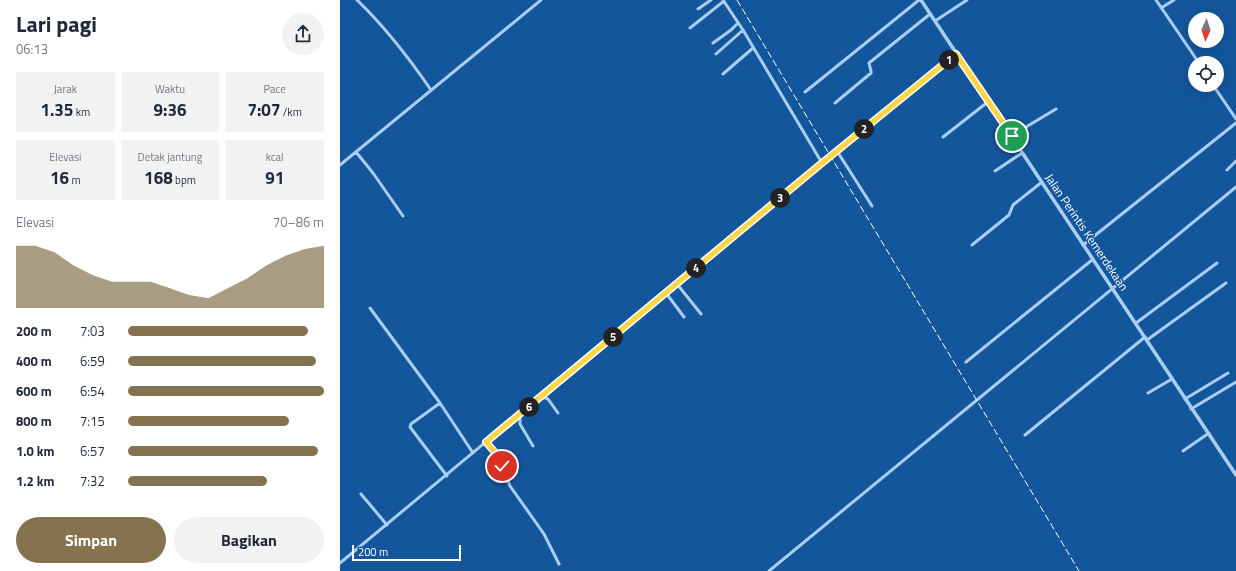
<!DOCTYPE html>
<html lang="id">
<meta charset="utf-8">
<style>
:root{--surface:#fff;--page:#f2f2f3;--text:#1f2937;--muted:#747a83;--accent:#84734e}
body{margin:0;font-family:"Titillium Web",sans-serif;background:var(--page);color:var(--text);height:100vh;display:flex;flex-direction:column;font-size:15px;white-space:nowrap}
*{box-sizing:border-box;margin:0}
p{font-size:13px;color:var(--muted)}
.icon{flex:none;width:22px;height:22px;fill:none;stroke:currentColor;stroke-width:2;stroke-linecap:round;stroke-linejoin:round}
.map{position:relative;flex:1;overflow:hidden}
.details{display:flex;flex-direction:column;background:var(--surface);width:340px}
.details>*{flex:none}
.needle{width:26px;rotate:183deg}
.fabs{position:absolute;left:848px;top:12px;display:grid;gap:8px}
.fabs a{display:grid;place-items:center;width:36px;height:36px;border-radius:50%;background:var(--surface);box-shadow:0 2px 10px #0003;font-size:20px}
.scale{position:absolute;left:12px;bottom:10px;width:109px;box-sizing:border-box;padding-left:4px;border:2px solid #fff;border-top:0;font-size:11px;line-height:14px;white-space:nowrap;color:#fff;-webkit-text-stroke:3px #14569b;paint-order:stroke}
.pin{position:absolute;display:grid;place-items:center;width:34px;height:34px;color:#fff;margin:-17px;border:2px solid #fff;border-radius:50%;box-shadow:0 1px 4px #0007}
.km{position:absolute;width:20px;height:20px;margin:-10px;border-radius:50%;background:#222;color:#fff;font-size:11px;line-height:20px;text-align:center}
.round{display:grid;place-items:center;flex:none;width:42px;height:42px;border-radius:21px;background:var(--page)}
.headline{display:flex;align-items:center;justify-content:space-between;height:68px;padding:0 16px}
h1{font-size:22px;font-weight:700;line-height:30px}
.metrics{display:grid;grid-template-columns:repeat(3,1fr);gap:6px;height:68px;padding:4px 16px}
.metrics div{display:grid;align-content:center;border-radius:0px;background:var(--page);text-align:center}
.metrics b{font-size:17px;font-weight:700}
.metrics small{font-size:11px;font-weight:400}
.metrics p{font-size:11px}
.chart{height:112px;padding:8px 16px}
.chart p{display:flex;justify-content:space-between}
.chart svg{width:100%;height:72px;margin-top:4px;fill:var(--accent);opacity:.7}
.button{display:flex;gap:8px;margin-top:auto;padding:8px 16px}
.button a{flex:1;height:46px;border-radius:24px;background:var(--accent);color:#fff;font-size:16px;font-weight:700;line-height:46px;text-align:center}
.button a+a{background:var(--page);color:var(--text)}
ul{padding:0 16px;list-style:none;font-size:13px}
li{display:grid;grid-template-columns:64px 48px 1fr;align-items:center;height:30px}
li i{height:10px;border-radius:5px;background:var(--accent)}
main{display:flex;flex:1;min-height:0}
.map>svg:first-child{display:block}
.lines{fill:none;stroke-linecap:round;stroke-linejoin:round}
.minor{stroke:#a9cef3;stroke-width:3}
.tertiary{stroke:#a9cef3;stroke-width:3.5}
.rail{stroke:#fff;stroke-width:1;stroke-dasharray:7 3;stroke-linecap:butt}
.route-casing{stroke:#fff;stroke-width:8}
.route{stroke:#ffd54a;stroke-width:5}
.labels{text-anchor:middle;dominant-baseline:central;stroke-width:3;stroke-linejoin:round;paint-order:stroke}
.street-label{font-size:12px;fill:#fff;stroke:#14569b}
</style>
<main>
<section class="details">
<div class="headline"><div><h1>Lari pagi</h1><p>06:13</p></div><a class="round"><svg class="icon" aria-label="share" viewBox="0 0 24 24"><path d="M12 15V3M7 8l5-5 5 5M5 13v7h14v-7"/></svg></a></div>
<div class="metrics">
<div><p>Jarak</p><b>1.35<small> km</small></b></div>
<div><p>Waktu</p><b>9:36</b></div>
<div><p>Pace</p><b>7:07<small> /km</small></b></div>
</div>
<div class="metrics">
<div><p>Elevasi</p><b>16<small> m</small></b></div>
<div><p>Detak jantung</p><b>168<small> bpm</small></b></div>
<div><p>kcal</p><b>91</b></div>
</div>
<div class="chart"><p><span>Elevasi</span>70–86 m</p>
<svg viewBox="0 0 160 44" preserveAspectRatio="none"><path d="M0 44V6L10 6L20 10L30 18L40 24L50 28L60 28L70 28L80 32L90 36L100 38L110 32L120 26L130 18L140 12L150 8L160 6V44z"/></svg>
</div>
<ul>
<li><b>200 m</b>7:03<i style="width:92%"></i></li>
<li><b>400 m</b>6:59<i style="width:96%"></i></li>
<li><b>600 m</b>6:54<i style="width:100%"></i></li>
<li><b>800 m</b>7:15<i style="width:82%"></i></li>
<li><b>1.0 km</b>6:57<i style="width:97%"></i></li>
<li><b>1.2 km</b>7:32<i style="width:71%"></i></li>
</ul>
<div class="button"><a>Simpan</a><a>Bagikan</a></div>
</section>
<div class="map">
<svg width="896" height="571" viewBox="0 0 896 571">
<rect width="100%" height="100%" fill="#14569b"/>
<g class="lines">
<path class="minor" d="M17,0C45,27 69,58 91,90
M383,0L403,30L482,163
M816,0L859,63
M821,8L834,0
M358,9L371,0
M595,21L627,0
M350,28L384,1
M373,43L391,30L398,23
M376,54L403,30
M383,74L413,48
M873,85L896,119
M465,92L579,0
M495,103L531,73V71L529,63L590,14
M671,136L716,109
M603,137L649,101
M497,151L532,206
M16,152L33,173L63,216
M0,165L201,0
M887,170L896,161
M655,171L682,153
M632,245L669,215L673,205L702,182
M743,245L896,123
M337,284L361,314
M326,293L344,317
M30,308L100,403
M796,323L877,263
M807,340L886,283
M626,362L752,260
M808,393L832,379
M201,396L208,399L218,413
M845,399L888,373
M851,409L896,382
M178,415L180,419V424L193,446
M685,435L805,337
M146,442L159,457L170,486L204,534L219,564
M843,451L869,433
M107,476L70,427L71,424L100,403L133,453
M21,494L47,525
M0,563L482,163L616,54
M429,571L896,187"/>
<path class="tertiary" d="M581,0L896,475"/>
<path class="rail" d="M397,0L739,571"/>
</g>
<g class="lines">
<g class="route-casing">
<path id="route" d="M162,466L159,457L146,442L482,163L616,54L672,136"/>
</g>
<use href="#route" class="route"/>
</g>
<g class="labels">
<g class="street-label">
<text transform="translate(747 232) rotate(56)">Jalan Perintis Kemerdekaan</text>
</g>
</g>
</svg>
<div class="fabs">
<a><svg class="needle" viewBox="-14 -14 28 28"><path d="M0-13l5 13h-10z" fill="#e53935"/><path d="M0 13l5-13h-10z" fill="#747a83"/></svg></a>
<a><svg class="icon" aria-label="locate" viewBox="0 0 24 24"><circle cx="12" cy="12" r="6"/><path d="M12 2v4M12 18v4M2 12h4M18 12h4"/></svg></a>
</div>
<div class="scale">200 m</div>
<div class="pin" style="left:672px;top:136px;background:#1e9e55"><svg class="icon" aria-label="arrive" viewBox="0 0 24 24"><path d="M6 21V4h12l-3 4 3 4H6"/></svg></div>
<div class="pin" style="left:162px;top:466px;background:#d93025"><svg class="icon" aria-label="check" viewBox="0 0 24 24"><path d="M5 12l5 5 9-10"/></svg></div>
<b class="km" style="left:609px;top:60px">1</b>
<b class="km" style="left:524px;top:129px">2</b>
<b class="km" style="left:440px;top:198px">3</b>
<b class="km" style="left:356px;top:268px">4</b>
<b class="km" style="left:273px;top:337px">5</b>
<b class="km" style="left:189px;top:407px">6</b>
</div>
</main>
